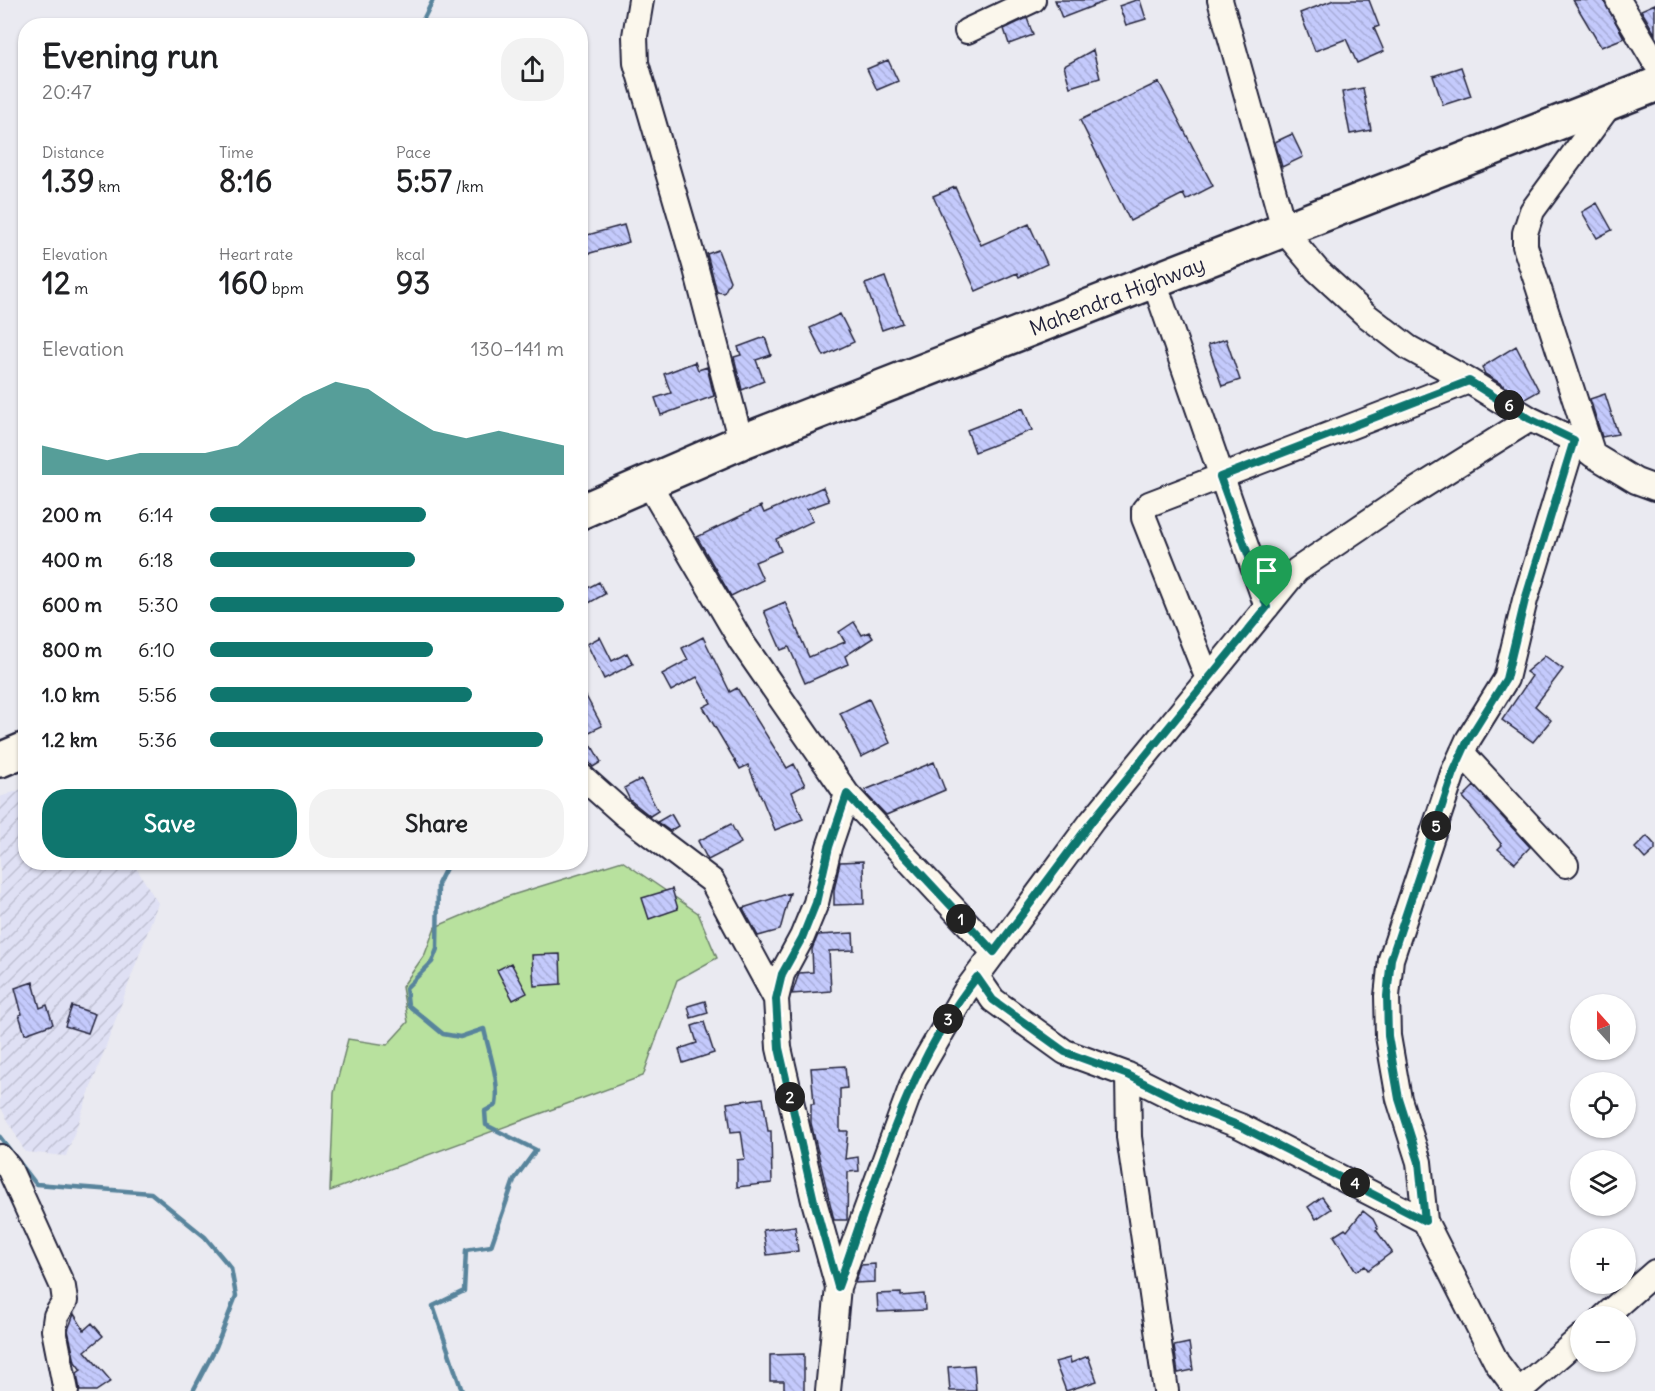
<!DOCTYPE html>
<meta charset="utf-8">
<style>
:root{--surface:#fff;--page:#f2f2f2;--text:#202124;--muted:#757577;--accent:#0f766e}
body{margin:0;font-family:Delius,sans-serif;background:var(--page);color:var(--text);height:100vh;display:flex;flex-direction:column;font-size:22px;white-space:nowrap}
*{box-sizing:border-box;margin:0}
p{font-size:20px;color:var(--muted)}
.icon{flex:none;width:33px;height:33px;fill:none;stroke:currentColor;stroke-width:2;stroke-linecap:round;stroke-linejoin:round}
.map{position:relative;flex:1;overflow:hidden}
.side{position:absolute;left:18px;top:18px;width:570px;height:852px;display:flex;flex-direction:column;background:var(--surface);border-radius:24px;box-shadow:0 2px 4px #0004}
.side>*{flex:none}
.needle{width:39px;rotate:339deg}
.fabs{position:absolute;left:1570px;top:994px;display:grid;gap:12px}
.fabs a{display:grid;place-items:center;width:66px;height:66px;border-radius:50%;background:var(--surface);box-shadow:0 2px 4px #0004;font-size:30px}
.pin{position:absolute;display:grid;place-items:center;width:51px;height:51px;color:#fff;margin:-62px -26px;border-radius:50% 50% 50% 0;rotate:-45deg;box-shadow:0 0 6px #0007}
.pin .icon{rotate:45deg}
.km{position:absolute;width:30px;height:30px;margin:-15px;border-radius:50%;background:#222;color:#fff;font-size:16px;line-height:30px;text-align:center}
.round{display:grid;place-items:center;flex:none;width:63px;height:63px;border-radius:24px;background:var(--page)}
.summary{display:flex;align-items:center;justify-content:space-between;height:102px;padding:0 24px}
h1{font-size:33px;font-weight:700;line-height:45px}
.metrics{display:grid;grid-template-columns:repeat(3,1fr);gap:9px;height:102px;padding:6px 24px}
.metrics div{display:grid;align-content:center}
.metrics b{font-size:30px;font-weight:700}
.metrics small{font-size:16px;font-weight:400}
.metrics p{font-size:16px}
.chart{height:168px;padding:12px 24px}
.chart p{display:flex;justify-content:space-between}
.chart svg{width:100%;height:108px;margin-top:6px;fill:var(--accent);opacity:.7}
.button{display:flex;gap:12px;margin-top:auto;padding:12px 24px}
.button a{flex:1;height:69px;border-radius:24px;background:var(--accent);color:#fff;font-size:24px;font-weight:700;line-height:69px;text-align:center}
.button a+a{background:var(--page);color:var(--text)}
ul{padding:0 24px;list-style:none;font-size:20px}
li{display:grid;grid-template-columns:96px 72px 1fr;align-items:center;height:45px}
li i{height:15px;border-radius:8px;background:var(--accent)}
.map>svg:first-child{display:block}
.industrial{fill:url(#industrial-furrows)}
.green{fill:#b8e19e;stroke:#6d826c;stroke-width:1.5}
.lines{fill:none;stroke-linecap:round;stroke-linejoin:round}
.stream{stroke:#59849c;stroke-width:4.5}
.building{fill:url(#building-back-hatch);stroke:#22223b;stroke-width:1.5}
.minor-casing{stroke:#22223b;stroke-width:28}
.highway-casing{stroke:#22223b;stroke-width:38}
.minor{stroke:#fbf7ec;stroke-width:24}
.highway{stroke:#fbf7ec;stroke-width:33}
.route-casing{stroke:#fff;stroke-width:12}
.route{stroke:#0f766e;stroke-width:8}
.labels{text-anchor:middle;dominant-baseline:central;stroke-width:5;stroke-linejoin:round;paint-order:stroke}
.street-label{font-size:21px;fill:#22223b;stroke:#fbf7ec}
</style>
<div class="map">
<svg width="1655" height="1391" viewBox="0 0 1655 1391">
<defs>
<pattern id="industrial-furrows" width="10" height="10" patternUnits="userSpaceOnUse" patternTransform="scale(1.5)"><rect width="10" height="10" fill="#dfe0f4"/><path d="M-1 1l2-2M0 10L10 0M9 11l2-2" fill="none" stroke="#bfc0d2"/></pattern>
<pattern id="building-back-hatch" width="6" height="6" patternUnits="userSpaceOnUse" patternTransform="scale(1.5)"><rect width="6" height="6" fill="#c4cafc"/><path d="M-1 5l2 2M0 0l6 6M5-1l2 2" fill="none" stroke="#a8add9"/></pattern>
</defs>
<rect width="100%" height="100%" fill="#eaeaf1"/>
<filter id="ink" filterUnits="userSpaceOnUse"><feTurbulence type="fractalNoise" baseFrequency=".0167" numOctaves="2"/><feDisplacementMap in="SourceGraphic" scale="12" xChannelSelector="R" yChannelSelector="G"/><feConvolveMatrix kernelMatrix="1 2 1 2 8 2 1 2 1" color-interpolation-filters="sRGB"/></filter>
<g filter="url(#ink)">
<path class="industrial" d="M22,789H25L26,862L133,863L158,903L66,1156L25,1152L0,1106V797Z"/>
<path class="green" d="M622,861L698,913L717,958L677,980L643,1076L330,1191L334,1093L348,1039L387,1045L408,1022L402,987L425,954L435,927L506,897Z"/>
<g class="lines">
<path class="stream" d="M420,26L433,0
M449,862L438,884L437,949L432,962L406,988L408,1005L443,1034L460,1037L484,1029C489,1053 500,1080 496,1105L485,1111L486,1125L536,1150L514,1180L491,1246L466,1250L464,1291L433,1306L462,1391
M0,1137L36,1184L151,1193L205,1237L231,1268L236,1296L216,1347L193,1391"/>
</g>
<path class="building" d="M1055,0H1106V1L1062,18Z
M1136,0H1140L1146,19L1126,25L1119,6Z
M1334,0H1369L1379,26L1374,28L1384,51L1357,63L1346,39L1315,51L1300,13Z
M1573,0H1604L1624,38L1601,47Z
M1655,4V34L1641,10Z
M1027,18L1033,35L1009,44L1004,29Z
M1093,50L1100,78L1070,87L1064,66Z
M888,60L898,81L877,90L867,69Z
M1461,67L1471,96L1443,105L1433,76Z
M1159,82L1213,186L1186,200L1183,194L1130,221L1080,120Z
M1363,88L1371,130L1350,134L1342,92Z
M1292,134L1303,157L1282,167L1275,142Z
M955,187L981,245L1029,224L1047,264L1019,277L1017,273L976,291L933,196Z
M1597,203L1612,230L1597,238L1582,212Z
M624,225L629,242L580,256V237Z
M718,250L730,281L724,293L717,292L707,254Z
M885,277L902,323L882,330L865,284Z
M840,314L854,342L824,356L810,328Z
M765,337L771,355L756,360L764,381L742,390L734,357L741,355L738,347Z
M1226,339L1240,380L1222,386L1208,345Z
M1516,346L1539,391L1525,399L1485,374L1482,367Z
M695,362L698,370L707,367L714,396L661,415L655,398L671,393L664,374Z
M1605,394L1618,434L1602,437L1590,399Z
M1023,408L1032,430L975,452L967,430Z
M823,487L829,501L807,509L813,521L776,539L781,551L755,562L763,580L731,596L697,537L761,506L764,513Z
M599,582L605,594L580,608V592Z
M785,602L809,657L845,642L839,632L854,622L862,635L869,632L873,638L845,656L848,664L805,683L789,647L781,650L764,611Z
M600,637L612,661L627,653L633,664L604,679L587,644Z
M703,637L730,692L737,688L787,768L794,764L805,785L792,792L803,819L775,830L748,765L740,769L703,707L711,703L697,677L671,691L662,674L688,660L682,648Z
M1545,656L1563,669L1535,706L1551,720L1533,742L1502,720L1532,676L1526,672Z
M580,685L602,726L585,734L601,762L593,767L580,752Z
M869,699L890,743L861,757L840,713Z
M934,762L945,790L886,815L867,795L865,790Z
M641,779L658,811L650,816L630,800L624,788Z
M1474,786L1530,847L1515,863L1498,849L1502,845L1463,797Z
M671,814L678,826L670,831L657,822Z
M731,824L741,843L708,860L698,841Z
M1647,836L1655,845V850L1645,859L1635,848Z
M863,861L864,904L834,905V890L840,862Z
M672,889L678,909L649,919L642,898Z
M790,893L780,930L758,936L743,908Z
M853,933L854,950L829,951L831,991L792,994L799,973L813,972L812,949L818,935Z
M560,954L561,984L534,986L532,955Z
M511,963L527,993L513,1000L497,970Z
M33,982L40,1008L47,1005L53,1024L25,1034L19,1015L22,1014L15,988Z
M705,1001L708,1013L691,1018L688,1006Z
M72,1006L95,1014L88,1033L65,1026Z
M704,1022L714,1053L683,1063L679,1049L697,1043L692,1026Z
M845,1066L847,1088L840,1089V1131H848L845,1159L858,1157L859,1171L848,1172L847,1220H834L811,1123V1104H814L811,1068Z
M763,1098L768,1131H771L772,1183L737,1187V1160L745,1159L741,1131L731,1132L727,1103Z
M1322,1197L1331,1209L1316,1219L1308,1207Z
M1363,1211L1373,1219L1378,1229L1376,1230L1392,1252L1368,1270L1365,1266L1356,1271L1334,1236L1345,1229L1347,1231Z
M795,1226L798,1251L767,1255L763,1230Z
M875,1264V1282L855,1283L861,1265Z
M901,1293V1296L924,1294L925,1310L878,1312L877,1294Z
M74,1314L84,1330L92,1323L103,1336L85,1351L111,1381L96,1391H80L77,1373L81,1370L75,1362L68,1330Z
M1189,1343L1193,1370L1178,1373L1174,1346Z
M804,1354V1391H784V1381H770V1355Z
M1088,1356L1097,1381L1066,1391L1055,1362L1070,1358L1071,1363Z
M974,1365L976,1391H950L948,1367Z"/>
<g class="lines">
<g class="minor-casing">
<path id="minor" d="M641,0L635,36L636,63L695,265L741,442
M1220,0L1285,232L1317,270L1366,315L1409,348L1469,381L1530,419L1574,440L1593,455L1636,481L1655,488
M1618,0L1655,62
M967,31L1033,0
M1154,281L1267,607
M1593,455L1525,246V233L1532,211L1611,103
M649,484L741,641L847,794L829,847L816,903L802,937L782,974L776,999L779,1048L814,1201L838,1287L828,1391
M1208,679L1144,518V510L1149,504L1469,381
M1462,753L1566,865
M580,775L625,815L712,881L776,999
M847,794L994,952
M977,977L993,1000L1065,1052L1128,1075L1194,1108L1240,1126L1425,1221L1497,1363L1518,1391
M1128,1075L1129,1137L1166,1391
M0,1157L9,1168L63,1287L65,1301L56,1316L54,1330L66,1391
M1425,1221L1419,1162L1399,1099L1388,1036L1387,996L1391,959L1453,773L1468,740L1506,679L1525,600L1574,440
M838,1287L914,1080L965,992L1092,821L1297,570L1405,497L1530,419
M1604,1317L1655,1272
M1519,1391L1581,1337"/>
</g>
<g class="highway-casing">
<path id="highway" d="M580,512L741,442L1655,85
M0,760L26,749"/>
</g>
<use href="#minor" class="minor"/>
<use href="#highway" class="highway"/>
</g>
</g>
<g class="lines" filter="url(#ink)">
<g class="route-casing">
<path id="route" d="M1469,381L1530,419L1574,440L1525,600L1506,679L1468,740L1453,773L1391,959L1387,996L1388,1036L1399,1099L1419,1162L1425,1221L1240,1126L1194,1108L1128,1075L1065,1052L993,1000L977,977C906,1066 876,1181 838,1287L814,1201L779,1048L776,999L782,974L802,938L816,903L829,847L847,794L994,952L1092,821L1267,607L1220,477Z"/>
</g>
<use href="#route" class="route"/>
</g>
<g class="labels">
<g class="street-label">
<text transform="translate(1117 296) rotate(-21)">Mahendra Highway</text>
</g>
</g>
</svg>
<div class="fabs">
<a><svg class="needle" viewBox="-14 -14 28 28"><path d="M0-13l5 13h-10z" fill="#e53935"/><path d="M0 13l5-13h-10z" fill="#757577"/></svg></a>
<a><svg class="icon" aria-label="locate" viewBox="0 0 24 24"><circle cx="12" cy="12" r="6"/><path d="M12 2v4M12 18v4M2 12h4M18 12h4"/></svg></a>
<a><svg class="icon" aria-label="layers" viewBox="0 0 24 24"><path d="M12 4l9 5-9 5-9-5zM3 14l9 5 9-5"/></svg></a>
<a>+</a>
<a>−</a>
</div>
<div class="pin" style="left:1267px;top:607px;background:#1e9e55"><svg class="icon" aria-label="arrive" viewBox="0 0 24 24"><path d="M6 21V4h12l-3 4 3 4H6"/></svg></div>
<b class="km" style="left:961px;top:919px">1</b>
<b class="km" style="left:790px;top:1097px">2</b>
<b class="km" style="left:948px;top:1019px">3</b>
<b class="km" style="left:1355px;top:1183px">4</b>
<b class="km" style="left:1436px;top:826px">5</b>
<b class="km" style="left:1509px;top:405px">6</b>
<section class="side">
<div class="summary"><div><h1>Evening run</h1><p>20:47</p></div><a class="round"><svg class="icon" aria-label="share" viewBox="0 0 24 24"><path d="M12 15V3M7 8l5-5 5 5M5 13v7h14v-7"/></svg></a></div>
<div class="metrics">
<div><p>Distance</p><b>1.39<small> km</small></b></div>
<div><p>Time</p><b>8:16</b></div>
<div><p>Pace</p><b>5:57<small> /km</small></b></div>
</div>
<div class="metrics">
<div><p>Elevation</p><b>12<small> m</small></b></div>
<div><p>Heart rate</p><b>160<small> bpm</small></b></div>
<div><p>kcal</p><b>93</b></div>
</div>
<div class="chart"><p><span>Elevation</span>130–141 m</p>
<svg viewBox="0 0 160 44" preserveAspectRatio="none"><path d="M0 44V32L10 35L20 38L30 35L40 35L50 35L60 32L70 21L80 12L90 6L100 9L110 18L120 26L130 29L140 26L150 29L160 32V44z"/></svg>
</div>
<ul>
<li><b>200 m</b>6:14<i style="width:61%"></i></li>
<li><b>400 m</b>6:18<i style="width:58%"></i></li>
<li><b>600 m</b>5:30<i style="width:100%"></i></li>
<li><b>800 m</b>6:10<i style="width:63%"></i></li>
<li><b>1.0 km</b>5:56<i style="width:74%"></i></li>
<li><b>1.2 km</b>5:36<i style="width:94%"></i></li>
</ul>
<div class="button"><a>Save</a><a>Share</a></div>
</section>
</div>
